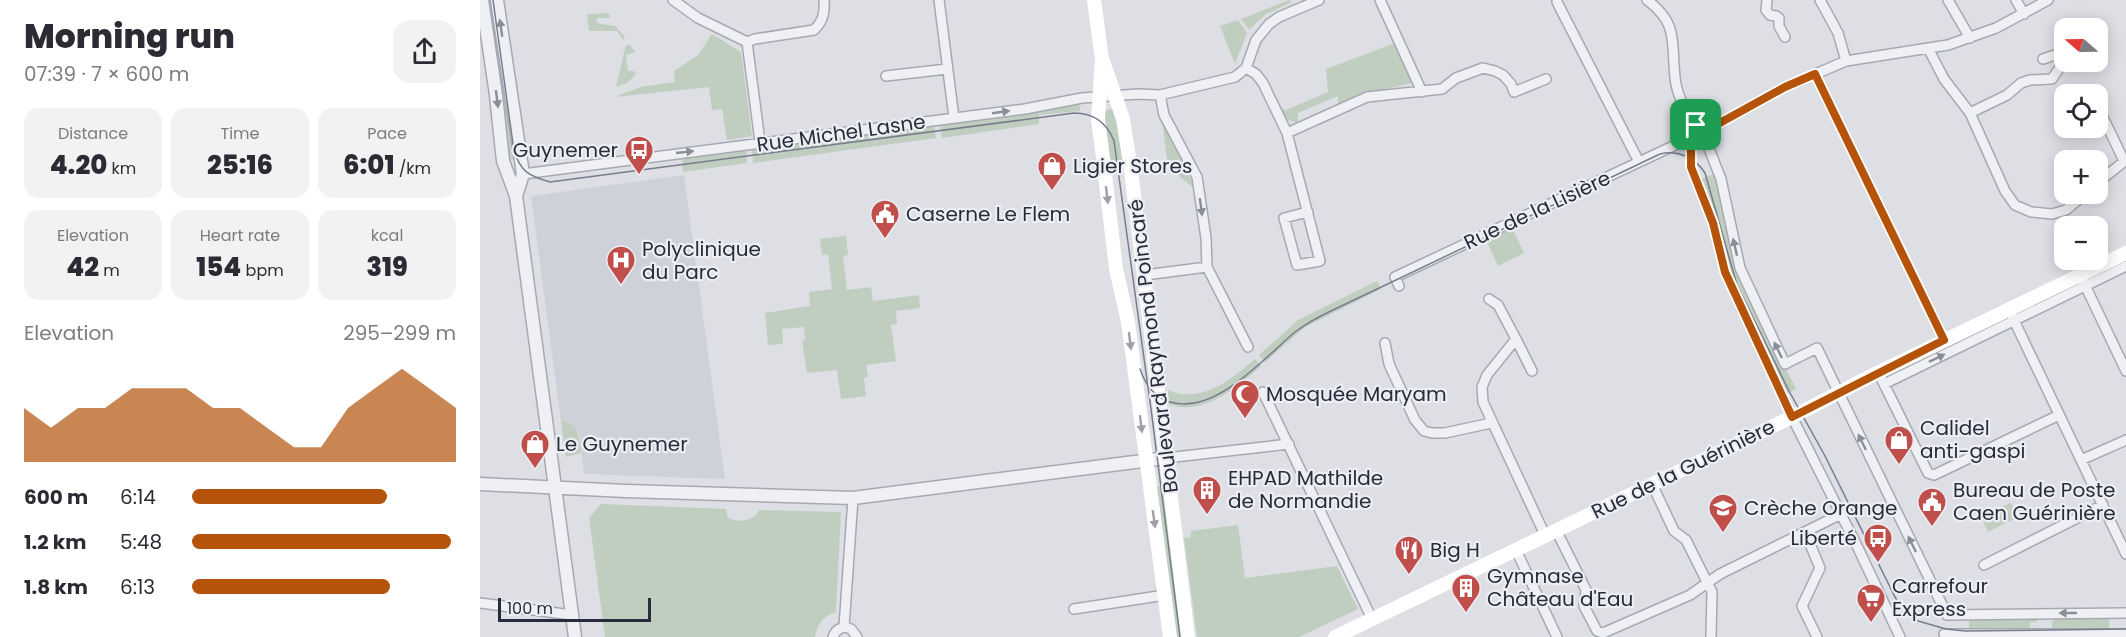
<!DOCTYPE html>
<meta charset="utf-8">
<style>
:root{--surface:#fff;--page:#f2f2f3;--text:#2b2b33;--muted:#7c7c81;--accent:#b45309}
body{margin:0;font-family:Poppins,sans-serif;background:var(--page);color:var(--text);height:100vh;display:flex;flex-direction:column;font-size:22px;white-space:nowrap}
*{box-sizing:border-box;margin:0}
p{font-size:20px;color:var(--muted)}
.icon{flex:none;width:33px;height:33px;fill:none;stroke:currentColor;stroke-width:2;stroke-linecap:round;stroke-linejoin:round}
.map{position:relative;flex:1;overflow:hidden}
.drawer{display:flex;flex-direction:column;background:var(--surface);width:480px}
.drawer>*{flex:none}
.needle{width:39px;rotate:290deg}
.buttons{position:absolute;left:1574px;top:18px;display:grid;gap:12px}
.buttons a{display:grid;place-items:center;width:54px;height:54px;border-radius:12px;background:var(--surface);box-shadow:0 3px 15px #0003;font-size:30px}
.scale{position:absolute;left:18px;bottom:15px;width:153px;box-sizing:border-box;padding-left:6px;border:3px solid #282b3a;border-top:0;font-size:16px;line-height:21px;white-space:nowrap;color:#282b3a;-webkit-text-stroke:4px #eceef3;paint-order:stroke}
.pin{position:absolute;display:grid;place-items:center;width:51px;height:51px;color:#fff;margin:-26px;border-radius:12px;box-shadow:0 3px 9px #0006}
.round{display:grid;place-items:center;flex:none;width:63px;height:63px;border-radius:18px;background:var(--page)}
.overview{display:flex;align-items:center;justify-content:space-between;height:102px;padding:0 24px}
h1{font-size:33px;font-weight:800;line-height:45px}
.figures{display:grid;grid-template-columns:repeat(3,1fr);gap:9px;height:102px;padding:6px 24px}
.figures div{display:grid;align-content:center;border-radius:15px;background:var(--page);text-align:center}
.figures b{font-size:26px;font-weight:800}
.figures small{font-size:16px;font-weight:400}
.figures p{font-size:16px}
.chart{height:168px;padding:12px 24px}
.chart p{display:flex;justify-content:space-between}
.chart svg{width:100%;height:108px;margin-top:6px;fill:var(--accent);opacity:.7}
ul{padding:0 24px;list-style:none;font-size:20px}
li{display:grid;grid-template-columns:96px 72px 1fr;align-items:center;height:45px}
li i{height:15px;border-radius:8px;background:var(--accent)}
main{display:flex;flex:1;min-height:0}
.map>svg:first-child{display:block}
.built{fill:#cfd1da}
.green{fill:#c0cebf}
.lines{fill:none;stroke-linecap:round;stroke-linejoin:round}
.minor-casing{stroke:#a7a9b2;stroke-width:12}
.tertiary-casing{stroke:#a7a9b2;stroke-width:15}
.minor{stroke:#eff0f4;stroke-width:9}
.tertiary{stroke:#eff0f4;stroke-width:12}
.secondary{stroke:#fff;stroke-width:14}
.tram{stroke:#787c8d;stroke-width:1.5}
.oneway{fill:#8c8e97}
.oneway2{fill:#9ea0a6}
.route-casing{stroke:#fff;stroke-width:12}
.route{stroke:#b45309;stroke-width:8}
.labels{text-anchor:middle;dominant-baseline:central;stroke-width:4.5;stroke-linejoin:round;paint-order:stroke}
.street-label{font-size:20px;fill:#282b3a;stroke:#eceef3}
.poi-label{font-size:20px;fill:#282b3a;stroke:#eceef3;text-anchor:start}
</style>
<main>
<section class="drawer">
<div class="overview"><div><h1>Morning run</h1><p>07:39 · 7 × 600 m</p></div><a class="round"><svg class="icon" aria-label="share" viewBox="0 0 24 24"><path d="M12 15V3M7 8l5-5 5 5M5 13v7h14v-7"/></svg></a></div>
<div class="figures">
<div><p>Distance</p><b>4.20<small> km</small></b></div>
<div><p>Time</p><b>25:16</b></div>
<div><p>Pace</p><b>6:01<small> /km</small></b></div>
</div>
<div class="figures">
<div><p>Elevation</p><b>42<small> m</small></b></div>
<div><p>Heart rate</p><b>154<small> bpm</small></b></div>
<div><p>kcal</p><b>319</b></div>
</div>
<div class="chart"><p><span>Elevation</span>295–299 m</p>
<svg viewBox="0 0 160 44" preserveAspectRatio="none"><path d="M0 44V22L10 30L20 22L30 22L40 14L50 14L60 14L70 22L80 22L90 30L100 38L110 38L120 22L130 14L140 6L150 14L160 22V44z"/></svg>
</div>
<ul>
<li><b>600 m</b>6:14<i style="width:74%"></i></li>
<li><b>1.2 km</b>5:48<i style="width:98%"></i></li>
<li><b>1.8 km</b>6:13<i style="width:75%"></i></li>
</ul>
</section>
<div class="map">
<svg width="1646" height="637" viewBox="0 0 1646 637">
<rect width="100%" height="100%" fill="#dddfe5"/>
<path class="built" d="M204,175L245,479L104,474L99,433L90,422L81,421L51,196Z"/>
<path class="green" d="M5,0H14L36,157L27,164Z
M809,0L812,2L786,14L769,30L761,19Z
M129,13L130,18H117V23L135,26L145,37L143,40L137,31H109L107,14Z
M758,20L767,33L755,64L740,26Z
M232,34L261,52L272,136L247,140L242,109L232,110L229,87L135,97L160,87L195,82L194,71L218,55Z
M915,43L935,82L885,94L858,105V96L818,113V123L807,120L801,108L806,110L848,92L846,69Z
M146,45H150L155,52L146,55L148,71H154L156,74L147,83L136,87Z
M590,105H600V111L559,115V124L462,138L460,123Z
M631,109L637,112L645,162L625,164L624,111Z
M682,119L715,189L688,167Z
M454,124L456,138L273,163L272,149Z
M266,150L267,163L203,172L202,160L208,157Z
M1235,174L1269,294L1316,389L1305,395L1252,277L1235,216L1220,179Z
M1032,227L1044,253L1018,266L1006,240Z
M366,236L368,255L363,256L367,290L391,287L393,301L439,295L440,308L416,311L417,324L411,325L416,361L386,365L388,377L384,378L386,396L361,399L357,370L327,373L322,341L325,340L324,327L302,329L303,344L288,345L285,313L330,306L329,292L352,289L348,254L342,255L340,239Z
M897,281L901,289L825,327L785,362L779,355L818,320Z
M775,359L781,366C757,388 722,417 688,404V390C720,405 752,379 775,359Z
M81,421C100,422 99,438 101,453L86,457Z
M686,485L703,637H692L670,487Z
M1531,503L1538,517L1508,532L1501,517Z
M121,504L246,509L248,518C259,523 275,521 279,510L361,512L356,612C343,616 337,625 335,637H125L109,518Z
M758,525L765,578L857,566L878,609L819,637H717L704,538L711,537V531Z
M1578,617H1629V631H1572V622Z
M1557,618V622H1550V632L1489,633V619Z"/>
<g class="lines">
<g class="minor-casing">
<path id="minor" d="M193,0L218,18L267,42
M459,0L474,118
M900,0L942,92
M1167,0C1199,24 1191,42 1195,77C1196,93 1206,112 1214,125
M1287,0L1286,10L1290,15L1296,16L1299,18V26L1305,37
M1340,0L1358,33L1366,61
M1468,0L1490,38
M1536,0L1544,14
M1077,2L1159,162
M1449,50L1464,79L1490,113L1525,191L1535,205L1551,212L1572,214L1586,210L1605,194
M1563,59L1575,55L1584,61
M1587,62L1604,65L1606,62
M766,68L776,74L783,83L807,133L840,261L817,265L804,218L828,212
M1335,74L1464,340
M406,76L467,69
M680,95L684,115L717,177L726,238L727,267L768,347
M1490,113L1527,95L1541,83L1550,80L1572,79L1584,61
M1621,113L1644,161
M1227,130L1305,87L1366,61L1468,45L1516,28L1568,0
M807,133L887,97L962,89L976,78L1003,68L1015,71L1023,75L1031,84L1034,92L1066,79
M1226,141L1241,179L1260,268L1305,364L1337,348L1467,615
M280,142L267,42L275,39L334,30C343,21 345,13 344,0
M1211,143V167L1233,223L1245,272L1312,417L1378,548L1420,637
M43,174L545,109L602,98L658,94L680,95L755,77L766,68L776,40L789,24L799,17L839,0
M1617,183L1646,160
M665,275L727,267
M1603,281L1646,371
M919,286L915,277L1208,139
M1009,299L1018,305L1036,339L1007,375L1002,387L1003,402L1065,535
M1529,310L1646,554
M1036,339L1052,371
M905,343L909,364L935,420L944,431L952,433H965L1011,423
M1402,380L1448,473L1454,475L1579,415
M1404,384L1646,266
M783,392L892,619
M686,458L809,444
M1601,460L1646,440
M1172,484L1194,531L1206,540L1232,592L1231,637
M1076,530L1106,590L1104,606L1117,631L1123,633L1210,595L1240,574L1361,514
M1325,532L1340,568L1322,606L1337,637
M1036,550L1077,637
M1504,565L1623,505
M0,603L92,615
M594,609L685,595
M1467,615L1646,613
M364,627L373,498
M1464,634H1646
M353,637C356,629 363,625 371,629L377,637"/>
</g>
<g class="tertiary-casing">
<path id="tertiary" d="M2,0L16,95L23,161L36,196L95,637
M17,0L43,174L36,196
M0,484L146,491L373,498L686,458"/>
</g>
<use href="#minor" class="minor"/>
<use href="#tertiary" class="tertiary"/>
<path class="secondary" d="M614,0L622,59L618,119L623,158L636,269L648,322L690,637
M623,61L643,119L651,170L708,637
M855,637L1312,417L1391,376L1646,253"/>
<path class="tram" d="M13,0L34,151C41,172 49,176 70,182L594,113C614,113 627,123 634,141L671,409L700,637
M660,369C665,384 674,397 690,402C735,416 784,358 815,332C826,324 838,317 851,311L1180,154C1198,150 1215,157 1225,173L1257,285L1309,391L1345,456L1415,597L1421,607L1438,621L1466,629L1485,631L1646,629"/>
</g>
<defs><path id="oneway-solid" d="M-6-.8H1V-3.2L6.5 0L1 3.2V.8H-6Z" transform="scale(1.5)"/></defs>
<g class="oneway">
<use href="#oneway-solid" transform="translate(21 28) rotate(-98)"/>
<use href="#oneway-solid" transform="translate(17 99) rotate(83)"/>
<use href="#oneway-solid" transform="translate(521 112) rotate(-8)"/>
<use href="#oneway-solid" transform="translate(205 152) rotate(-6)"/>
<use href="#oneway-solid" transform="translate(721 207) rotate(82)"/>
<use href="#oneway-solid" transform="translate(1255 247) rotate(-103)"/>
<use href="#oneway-solid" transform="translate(1298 350) rotate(-116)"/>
<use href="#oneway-solid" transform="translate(1457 358) rotate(-26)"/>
<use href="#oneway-solid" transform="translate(1382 442) rotate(-116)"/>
<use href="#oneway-solid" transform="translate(1432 544) rotate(-116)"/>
<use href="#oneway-solid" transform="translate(1588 613) rotate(-180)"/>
</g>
<g class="oneway2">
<use href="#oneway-solid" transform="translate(627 195) rotate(83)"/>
<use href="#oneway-solid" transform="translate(650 341) rotate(83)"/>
<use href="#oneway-solid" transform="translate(661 424) rotate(83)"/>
<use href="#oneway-solid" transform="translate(674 519) rotate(82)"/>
</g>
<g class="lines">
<g class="route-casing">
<path id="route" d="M1335,74L1464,340L1312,417L1245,272L1233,223L1211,167V143L1207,135C1208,128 1213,124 1221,125L1227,130L1305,87Z"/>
</g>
<use href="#route" class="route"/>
</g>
<defs>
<g id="bus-pin" transform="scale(1.5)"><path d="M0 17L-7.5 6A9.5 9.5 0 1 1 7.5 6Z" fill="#c04f4c" stroke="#eceef3"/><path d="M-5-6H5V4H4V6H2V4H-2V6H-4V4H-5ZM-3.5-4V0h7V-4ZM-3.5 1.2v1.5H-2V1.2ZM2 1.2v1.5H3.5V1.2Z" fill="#fff"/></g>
<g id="shop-pin" transform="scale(1.5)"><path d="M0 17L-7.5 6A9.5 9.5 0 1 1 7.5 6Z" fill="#c04f4c" stroke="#eceef3"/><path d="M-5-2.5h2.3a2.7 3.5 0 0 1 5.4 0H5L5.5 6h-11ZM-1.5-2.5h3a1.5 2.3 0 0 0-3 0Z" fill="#fff"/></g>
<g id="civic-pin" transform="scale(1.5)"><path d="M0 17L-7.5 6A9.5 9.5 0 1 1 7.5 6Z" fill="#c04f4c" stroke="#eceef3"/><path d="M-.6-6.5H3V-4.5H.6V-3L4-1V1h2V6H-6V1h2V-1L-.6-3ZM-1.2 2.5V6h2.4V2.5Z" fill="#fff"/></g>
<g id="hospital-pin" transform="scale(1.5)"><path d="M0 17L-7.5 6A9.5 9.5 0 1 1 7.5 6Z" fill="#c04f4c" stroke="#eceef3"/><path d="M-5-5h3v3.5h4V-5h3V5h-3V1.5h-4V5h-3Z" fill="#fff"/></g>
<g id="mosque-pin" transform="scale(1.5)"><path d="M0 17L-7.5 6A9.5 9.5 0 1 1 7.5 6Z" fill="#c04f4c" stroke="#eceef3"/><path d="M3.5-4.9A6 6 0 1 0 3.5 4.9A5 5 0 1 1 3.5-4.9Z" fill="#fff"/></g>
<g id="building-pin" transform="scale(1.5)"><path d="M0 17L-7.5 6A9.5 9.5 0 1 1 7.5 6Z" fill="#c04f4c" stroke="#eceef3"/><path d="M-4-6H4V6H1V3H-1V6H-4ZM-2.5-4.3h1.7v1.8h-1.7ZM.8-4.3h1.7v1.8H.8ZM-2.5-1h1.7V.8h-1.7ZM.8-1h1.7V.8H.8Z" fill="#fff"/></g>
<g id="school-pin" transform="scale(1.5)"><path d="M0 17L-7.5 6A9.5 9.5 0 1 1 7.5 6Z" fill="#c04f4c" stroke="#eceef3"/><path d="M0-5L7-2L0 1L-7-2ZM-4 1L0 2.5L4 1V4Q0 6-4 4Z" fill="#fff"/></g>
<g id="restaurant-pin" transform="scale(1.5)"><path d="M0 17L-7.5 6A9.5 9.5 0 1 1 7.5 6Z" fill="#c04f4c" stroke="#eceef3"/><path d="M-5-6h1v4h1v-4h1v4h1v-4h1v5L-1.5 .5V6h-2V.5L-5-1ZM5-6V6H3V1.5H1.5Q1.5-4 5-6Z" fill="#fff"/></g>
<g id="supermarket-pin" transform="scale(1.5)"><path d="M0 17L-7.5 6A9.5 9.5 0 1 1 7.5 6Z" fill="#c04f4c" stroke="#eceef3"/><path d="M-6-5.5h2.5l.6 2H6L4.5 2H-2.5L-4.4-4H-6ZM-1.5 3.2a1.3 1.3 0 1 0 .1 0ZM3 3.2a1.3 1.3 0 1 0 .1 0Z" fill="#fff"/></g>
</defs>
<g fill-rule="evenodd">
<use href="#bus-pin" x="159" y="150"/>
<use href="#shop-pin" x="572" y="166"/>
<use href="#civic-pin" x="405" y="214"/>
<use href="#hospital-pin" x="141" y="260"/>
<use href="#mosque-pin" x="765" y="394"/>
<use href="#shop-pin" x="1419" y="440"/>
<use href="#shop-pin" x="55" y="444"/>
<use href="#building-pin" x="727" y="490"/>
<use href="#civic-pin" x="1452" y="502"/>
<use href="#school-pin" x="1243" y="508"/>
<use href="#bus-pin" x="1398" y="538"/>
<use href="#restaurant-pin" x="929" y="550"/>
<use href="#building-pin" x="986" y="588"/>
<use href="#supermarket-pin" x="1391" y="598"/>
</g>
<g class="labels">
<g class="street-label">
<text transform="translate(361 133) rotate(-8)">Rue Michel Lasne</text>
<text transform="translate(1057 210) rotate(-25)">Rue de la Lisière</text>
<text transform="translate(673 346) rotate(-97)">Boulevard Raymond Poincaré</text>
<text transform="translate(1203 469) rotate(-26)">Rue de la Guérinière</text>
</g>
<g class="poi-label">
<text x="138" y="150" text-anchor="end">Guynemer</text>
<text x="593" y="166">Ligier Stores</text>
<text x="426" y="214">Caserne Le Flem</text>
<text x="162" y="249">Polyclinique<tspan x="162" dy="23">du Parc</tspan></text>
<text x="786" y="394">Mosquée Maryam</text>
<text x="1440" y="428">Calidel<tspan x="1440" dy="23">anti-gaspi</tspan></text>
<text x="76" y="444">Le Guynemer</text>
<text x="748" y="478">EHPAD Mathilde<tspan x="748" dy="23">de Normandie</tspan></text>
<text x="1473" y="490">Bureau de Poste<tspan x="1473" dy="23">Caen Guérinière</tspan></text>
<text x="1264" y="508">Crèche Orange</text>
<text x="1377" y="538" text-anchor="end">Liberté</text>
<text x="950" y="550">Big H</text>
<text x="1007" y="576">Gymnase<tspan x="1007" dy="23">Château d'Eau</tspan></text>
<text x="1412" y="586">Carrefour<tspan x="1412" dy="23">Express</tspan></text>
</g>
</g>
</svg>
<div class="buttons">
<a><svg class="needle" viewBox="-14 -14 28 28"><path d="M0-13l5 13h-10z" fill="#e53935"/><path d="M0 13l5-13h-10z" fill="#7c7c81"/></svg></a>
<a><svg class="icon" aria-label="locate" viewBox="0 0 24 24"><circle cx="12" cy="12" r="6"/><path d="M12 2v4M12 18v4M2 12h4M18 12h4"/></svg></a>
<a>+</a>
<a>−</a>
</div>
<div class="scale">100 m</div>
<div class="pin" style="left:1216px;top:125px;background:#1e9e55"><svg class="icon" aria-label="arrive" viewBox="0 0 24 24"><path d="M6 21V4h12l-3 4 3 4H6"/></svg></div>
</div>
</main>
